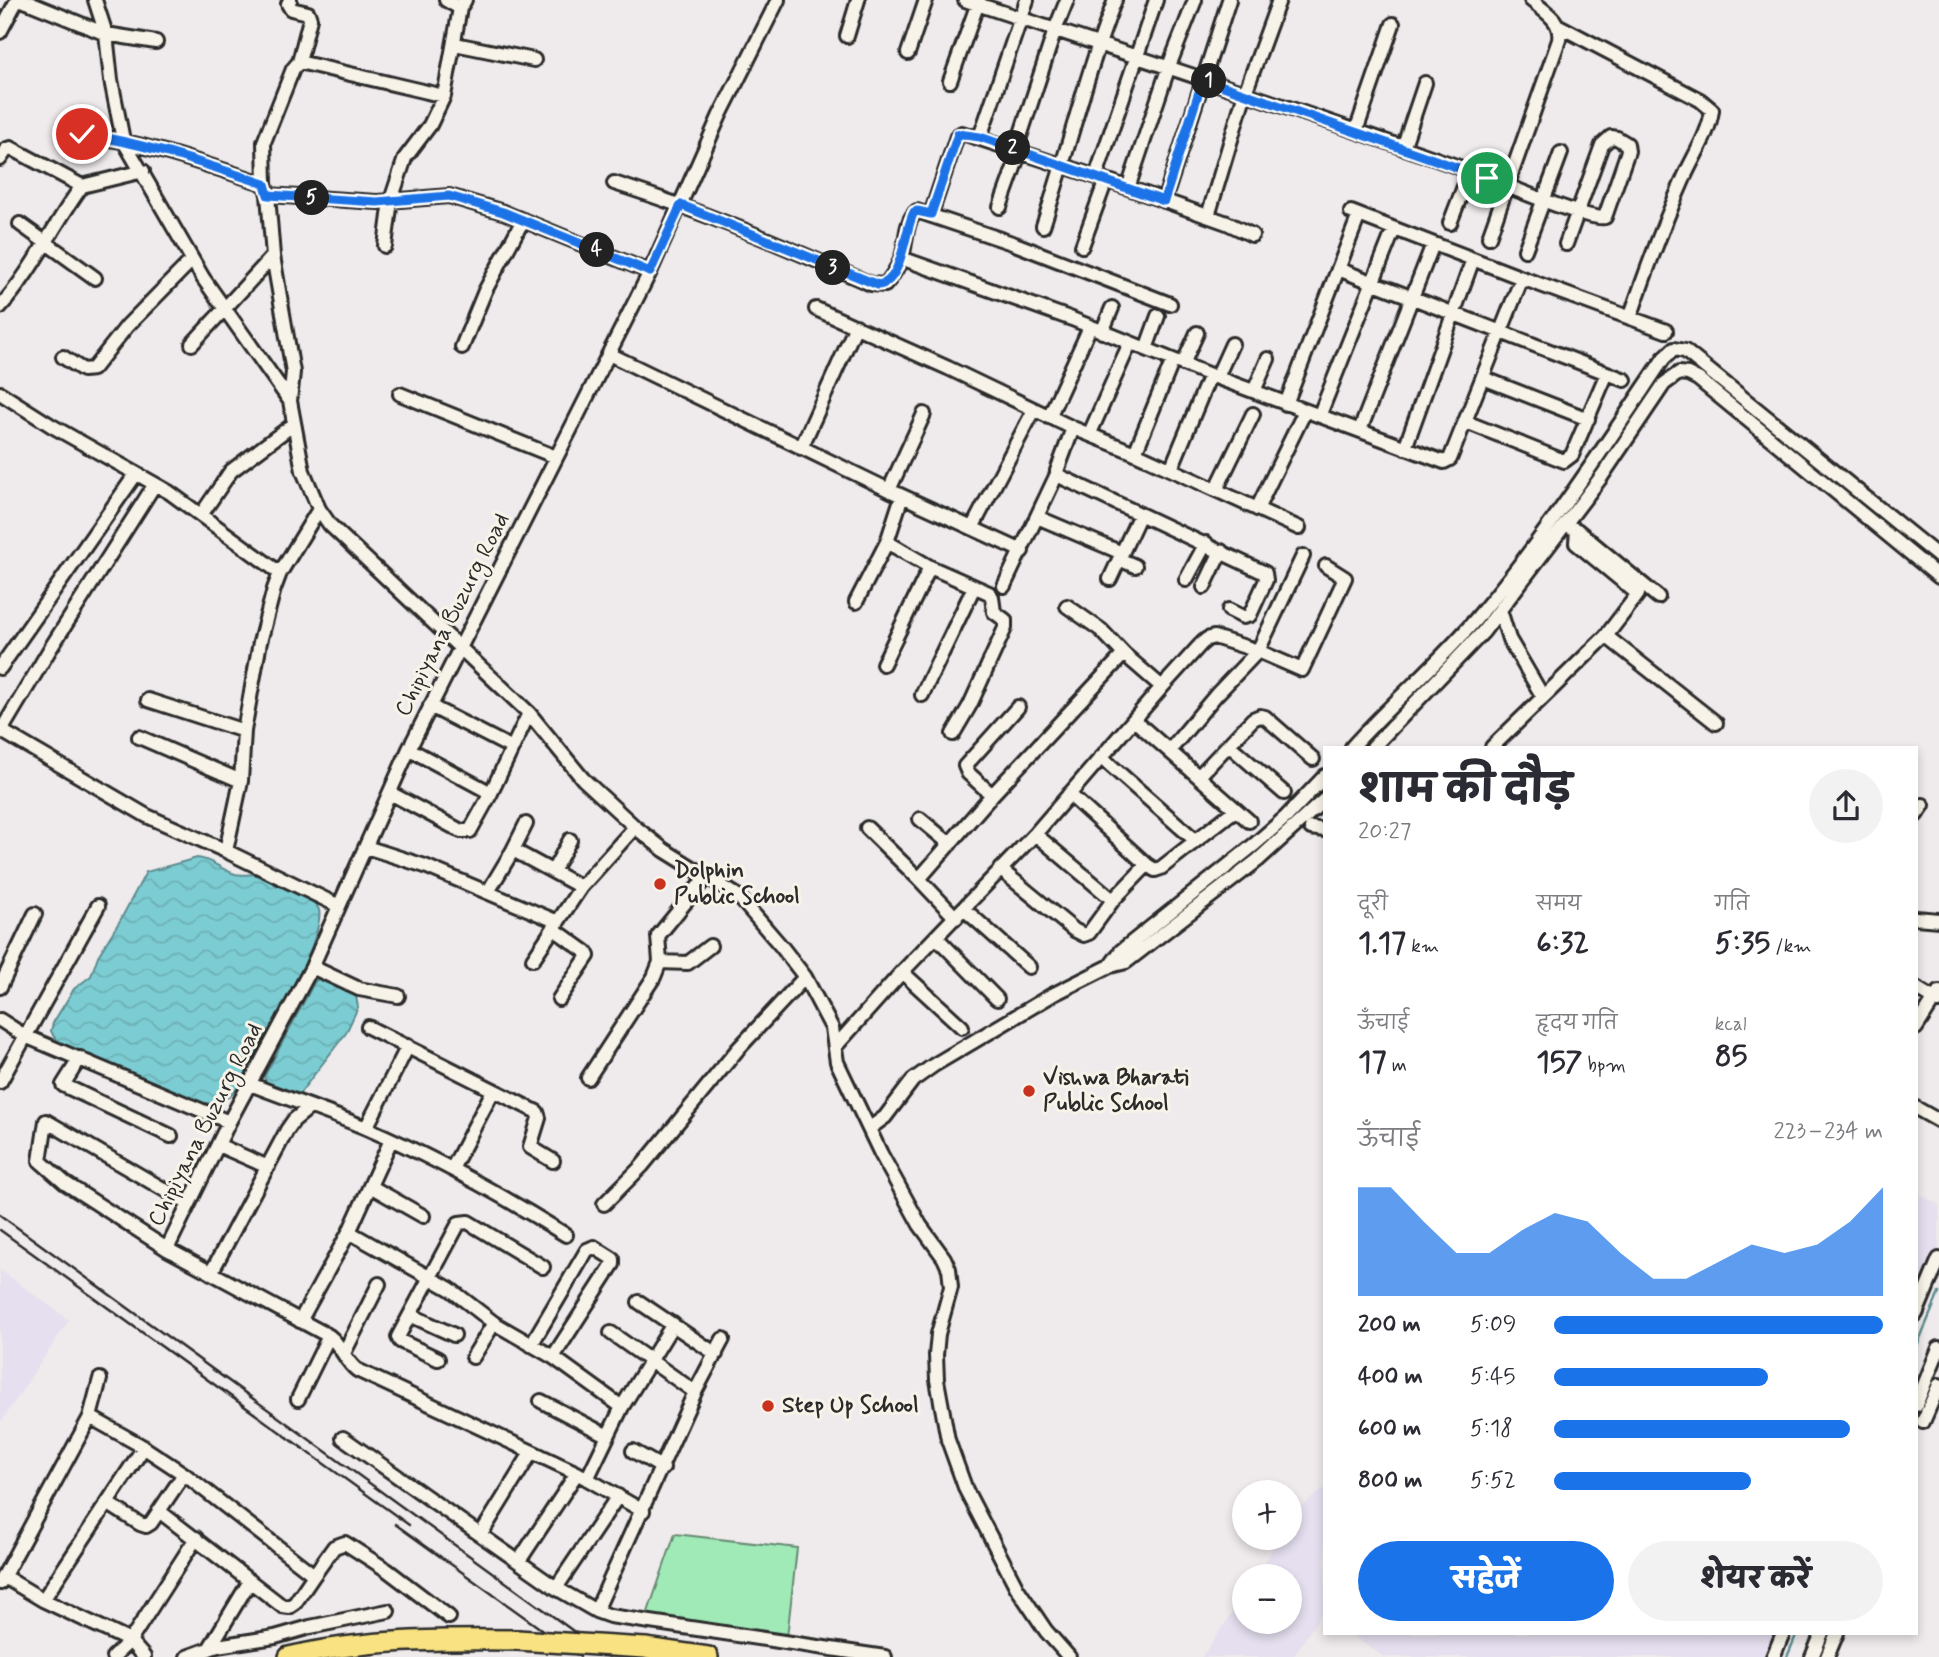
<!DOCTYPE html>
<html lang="hi">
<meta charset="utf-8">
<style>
:root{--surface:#fff;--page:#f2f2f3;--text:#2b2b33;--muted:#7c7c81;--accent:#1a73e8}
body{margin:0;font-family:Mynerve,"Playpen Sans Deva",sans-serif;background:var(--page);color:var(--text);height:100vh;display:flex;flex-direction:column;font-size:26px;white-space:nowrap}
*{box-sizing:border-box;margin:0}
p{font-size:23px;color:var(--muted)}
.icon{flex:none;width:38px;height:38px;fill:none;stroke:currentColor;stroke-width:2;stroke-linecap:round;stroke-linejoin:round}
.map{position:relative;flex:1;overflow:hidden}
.sheet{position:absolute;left:1323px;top:746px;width:595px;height:889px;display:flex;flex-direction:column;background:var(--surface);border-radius:0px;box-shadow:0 4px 10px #0003}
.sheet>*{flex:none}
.buttons{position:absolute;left:1232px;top:1480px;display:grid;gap:14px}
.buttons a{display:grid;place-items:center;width:70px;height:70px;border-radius:50%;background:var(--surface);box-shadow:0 4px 10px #0003;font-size:35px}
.pin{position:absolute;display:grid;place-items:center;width:60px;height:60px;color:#fff;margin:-30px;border:4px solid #fff;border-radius:50%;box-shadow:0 2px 7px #0007}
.km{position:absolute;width:35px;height:35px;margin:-18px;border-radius:50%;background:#222;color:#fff;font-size:19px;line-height:35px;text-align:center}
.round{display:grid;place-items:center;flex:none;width:74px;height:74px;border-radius:37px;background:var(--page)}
.headline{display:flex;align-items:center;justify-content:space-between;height:119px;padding:0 35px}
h1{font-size:38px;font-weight:800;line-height:52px}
.stats{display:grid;grid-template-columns:repeat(3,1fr);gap:10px;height:119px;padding:7px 35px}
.stats div{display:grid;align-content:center}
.stats b{font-size:30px;font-weight:800}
.stats small{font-size:19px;font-weight:400}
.stats p{font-size:19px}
.chart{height:196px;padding:14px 35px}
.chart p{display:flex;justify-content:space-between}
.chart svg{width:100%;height:126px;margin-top:7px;fill:var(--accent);opacity:.7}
.button{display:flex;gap:14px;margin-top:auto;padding:14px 35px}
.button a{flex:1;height:80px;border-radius:42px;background:var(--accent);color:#fff;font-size:28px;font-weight:800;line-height:80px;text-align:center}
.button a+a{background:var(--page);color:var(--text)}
ul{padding:0 35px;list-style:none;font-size:23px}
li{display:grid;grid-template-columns:112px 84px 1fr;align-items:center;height:52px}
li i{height:18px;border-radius:9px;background:var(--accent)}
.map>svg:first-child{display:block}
.built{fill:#e5dfef}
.green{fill:#a0eab8;stroke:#668a72;stroke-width:2}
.water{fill:url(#water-waves);stroke:#5c8c90;stroke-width:2}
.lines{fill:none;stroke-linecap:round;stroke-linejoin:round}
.stream{stroke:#5c8c90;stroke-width:2.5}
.minor-casing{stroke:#2b2b2b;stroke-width:18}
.highway-casing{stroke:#2b2b2b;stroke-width:24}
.minor{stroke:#f7f3e8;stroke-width:12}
.highway{stroke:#f8e281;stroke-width:19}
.rail{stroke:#2b2b2b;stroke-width:2.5}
.highway-bridge-casing{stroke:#2b2b2b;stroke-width:24;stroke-linecap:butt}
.highway-bridge{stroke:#f8e281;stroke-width:19}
.route-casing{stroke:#fff;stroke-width:14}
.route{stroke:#1a73e8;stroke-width:9}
.poi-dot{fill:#c8321e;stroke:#f7f3e8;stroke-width:2.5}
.labels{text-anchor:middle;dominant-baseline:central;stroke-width:6;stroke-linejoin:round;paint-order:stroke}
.street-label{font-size:23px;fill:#2b2b2b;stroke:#f7f3e8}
.poi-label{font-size:23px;font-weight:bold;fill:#2b2b2b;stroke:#f7f3e8;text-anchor:start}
</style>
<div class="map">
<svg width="1939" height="1657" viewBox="0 0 1939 1657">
<defs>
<pattern id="water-waves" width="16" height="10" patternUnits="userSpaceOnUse" patternTransform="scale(1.75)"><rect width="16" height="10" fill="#7ccdd3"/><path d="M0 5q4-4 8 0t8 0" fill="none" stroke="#6bb0b5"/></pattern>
</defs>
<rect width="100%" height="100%" fill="#efeaeb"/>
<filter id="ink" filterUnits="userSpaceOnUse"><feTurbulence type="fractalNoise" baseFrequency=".0143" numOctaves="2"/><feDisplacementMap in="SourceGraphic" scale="14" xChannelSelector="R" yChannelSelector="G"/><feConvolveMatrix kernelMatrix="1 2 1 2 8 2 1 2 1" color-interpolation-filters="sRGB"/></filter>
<g filter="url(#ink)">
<path class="built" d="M1916,1192L1939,1205V1247L1916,1300Z
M0,1270L69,1320L0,1423Z
M1325,1488V1616L1321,1614L1293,1657H1202L1244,1596V1622H1290V1577H1258L1278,1538H1290V1516Z
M1348,1633H1776L1766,1657H1384Z"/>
<path class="green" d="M675,1534L797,1548L787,1637L647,1615Z"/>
<path class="water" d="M197,858C212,859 221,870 235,874C243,876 249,874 256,874C269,875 315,897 319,910C326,936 256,1069 235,1091C230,1097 221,1102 212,1103C192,1106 144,1078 124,1069C104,1061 84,1053 64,1046L54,1037L51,1031L53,1023L74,989L91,976L98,956L121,919L146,872Z
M321,978L356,996L358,1007L346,1033L300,1093H290L267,1084L264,1077L315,981Z"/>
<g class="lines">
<path class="stream" d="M1916,1348L1939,1293
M1787,1657L1797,1633"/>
<g class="minor-casing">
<path id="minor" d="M22,0L106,34L156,42
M95,0L106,34L111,80L123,140L203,278L290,401L303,471L319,509L330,525L529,713L583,779L635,827L664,850L738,896L781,946L805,977L832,1028L837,1062L881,1154L920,1225L944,1258L949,1269L951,1287L938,1334L936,1355L937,1380L948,1440L966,1490L1017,1588L1046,1631L1069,1657
M290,0L288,4L291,9L308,13L310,19L299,62
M446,0L460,8
M965,0C1134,56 1303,111 1470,171C1492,179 1589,222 1605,217L1628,151L1627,144L1617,138L1611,137L1602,145L1566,244
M1559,26L1700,100L1712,110C1709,135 1692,158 1683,180C1663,225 1646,271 1630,318
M0,32L17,0
M847,36L858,0
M455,44L534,60
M908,53L926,0
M950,81L979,0
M1356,131L1393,24
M82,134C146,143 204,164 265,184L268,195L377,202L449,196L503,212L650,272
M980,137L1027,0
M1403,148L1425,83
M1016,149L1055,30L1067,0
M0,159L7,149L11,148L82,186L143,171
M1096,176L1156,0
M614,183C702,211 786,247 871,284L885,285C891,278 897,268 901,260C907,245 904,221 917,211L1015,244L1170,304
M265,184L264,142L293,69L299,62L444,96
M1128,188L1169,66L1195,0
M268,195L273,256L293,372L290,401
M1164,201L1229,0
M1000,207L1020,151
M1351,212L1522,278
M931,214L957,136L962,133L1106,180L1227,223L1252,235
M1208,216L1245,93L1279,0
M1450,223L1470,171
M20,224L95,278
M1043,226C1068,151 1086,74 1115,0
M1489,237L1559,40C1562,20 1545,12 1531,0
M385,246L391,200L405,158L430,125L444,96L460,8L465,0
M1082,246L1106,180
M1525,250L1561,153
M901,258L1072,319L1210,375L1444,462L1450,459L1522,278L1666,331
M1338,269L1625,380
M0,307C33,271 53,225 82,186
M816,309L948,368L1073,428L1135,453L1299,528
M1102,332L1112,308
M192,344L273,256
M462,347L485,291L523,220
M1146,349L1158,316
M609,354L889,490L1022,551
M63,357L83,370L93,369L127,326L192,260
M1183,364L1197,333
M1217,377L1232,344
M1483,378L1588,419
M1254,391L1268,359
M0,393L52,426L169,492L280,573
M400,394L556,457
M1286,404L1359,215
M1320,414L1394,229
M1049,417L1090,327
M1466,422L1564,461L1572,455L1607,373
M1073,428L1057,471L1059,476L1265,573L1266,580L1250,615L1243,617L1229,610
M1360,430L1433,244
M1090,433L1130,343
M801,448L856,326
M1405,448L1473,259
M1135,453L1173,360
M1171,469L1210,375
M889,490L924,414
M1216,490L1253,414
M902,496L887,542L930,567L989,593L992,597L994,612L1005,620V628L970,705L953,734
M1257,509L1305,411
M201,515L231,471L294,424
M1037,517L1122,553
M972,528L1034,410
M1572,528L1577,530L1658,597
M1119,559L1135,566
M1110,579L1140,514
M1186,580L1206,543
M1004,586L1057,474
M1204,587L1221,551
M856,602L887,542
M1067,606L1101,630L1124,654L1162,687L1201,644L1207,639L1214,637L1258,651L1302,670L1345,578L1326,566
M1500,610L1509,639L1543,697
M1606,636L1716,723
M883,664L930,567
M0,668L136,474
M922,695L974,587
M148,700L244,731
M430,706L512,748
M1134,720L1249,821
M0,730L147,816L226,851L339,906
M1,731L50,649L155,484
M139,737L241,781
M1230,746L1284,793
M1352,747C1393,701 1442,661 1481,613C1548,533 1606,444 1664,358L1674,349L1685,351L1939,557
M1373,747L1483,632L1602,476L1664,384L1679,373L1688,374L1698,379L1939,577
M1492,747L1606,636L1638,594L1576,543L1577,530
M409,749L491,793
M1170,750L1216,695L1258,651L1303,556
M1101,757L1195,840
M1199,776L1253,719L1260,716L1265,717L1313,759
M390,793L461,831H470L491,793L529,713
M1069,794L1147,865L1155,870L1161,868L1235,810
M992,795L968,773L965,766L1018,707
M1916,815L1923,805
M920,819L950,844
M526,824L513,850L581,887
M867,828L919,879
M1311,828L1325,830
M1035,834L1113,900
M366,847L425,866L558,922
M226,851L241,781L244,731L260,642L274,589L280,573L319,509
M1000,869L1074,930L1084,935L1089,933L1113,900L1147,865
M553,871L570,840
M488,892L513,850
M964,909L1029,967
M956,918L919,879L992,795L1124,654
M1916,918L1939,920
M554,929L586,952L588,956L559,999
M936,937L997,999
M533,959L581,887L635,827
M660,962L688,963L710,946
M1110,966L1121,951L1255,844L1286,817L1325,776
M312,967L359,989L398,996
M902,972L962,1027
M0,987L35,914
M1916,988L1939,1002
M0,1020L25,1036L229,1122
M368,1027L537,1112L539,1118L530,1147L553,1161
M1916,1028L1939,992
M835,1047L902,972L1035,834L1162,687
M80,1058L63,1085L171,1136
M588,1078L654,977L660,962L658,936L706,877
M0,1082L98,906
M250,1084C288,1099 328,1112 366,1128C435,1158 502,1195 566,1235
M1916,1108L1939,1121
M366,1128L408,1046
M870,1128L885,1117L913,1080L934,1065L1052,995L1110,966L1126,962L1258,860L1325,799
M218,1145L268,1167
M452,1169L493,1091
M370,1186L423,1216
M189,1204L46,1121L40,1161L65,1183L167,1249L329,1336C342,1346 345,1361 357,1370L577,1473L643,1511
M604,1204L642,1166L738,1049L805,977
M349,1232L450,1289L494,1323L553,1357L622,1407
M167,1249L229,1122L312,967L409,749L650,272L720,115L778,0
M211,1273L287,1130L294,1120L310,1107
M639,1302L716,1354
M1916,1314L1939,1259
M410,1315L454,1335
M300,1321L349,1232L391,1140
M611,1333L695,1392
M531,1345L587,1250L594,1247L613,1259V1264L553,1357
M344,1353L379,1284
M473,1357L494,1323
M438,1359L400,1341L398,1337L459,1223L468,1222L543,1267
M298,1399L329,1336
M541,1401L608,1436
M1916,1405L1939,1348
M90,1417L140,1445L184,1474L314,1575L334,1547L345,1543L387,1570L449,1617
M1923,1422L1939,1385
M343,1438L556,1588L596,1611L610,1616L885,1657
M633,1451L663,1468
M587,1479L622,1407L673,1324
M107,1503L140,1524L146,1526L151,1523L184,1474
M159,1511L282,1606L289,1607L295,1603L314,1575
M481,1534L531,1453
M519,1561L577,1473
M3,1576L43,1600L130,1641L144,1657
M0,1583L90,1417L100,1379
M556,1588L618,1496
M43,1600L144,1447
M596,1611L695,1392L723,1339
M209,1649L250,1581
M113,1657L130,1641L196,1538
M187,1657L217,1646L275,1637L310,1627L388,1611
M1773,1657L1783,1633
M1812,1657L1822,1633
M1827,1657L1837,1633"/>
</g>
<g class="highway-casing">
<path id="highway" d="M645,1648L708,1657
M289,1657C364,1639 441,1639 517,1640"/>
</g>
<use href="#minor" class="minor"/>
<use href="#highway" class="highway"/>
<path class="rail" d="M0,1215L609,1657
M0,1230L409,1525
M395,1524L580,1657"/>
<g class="highway-bridge-casing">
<path id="highway-bridge" d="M517,1640L645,1648"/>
</g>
<use href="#highway-bridge" class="highway-bridge"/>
</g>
</g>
<g class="lines" filter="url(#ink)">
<g class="route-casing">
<path id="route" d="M82,134C146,143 204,164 265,184L268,195L377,202L449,196L503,212L650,272L681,205L878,285C903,283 904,230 914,212L917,211L931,214L958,134L980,137L1164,201L1203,79L1487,178"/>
</g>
<use href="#route" class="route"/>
</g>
<g class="poi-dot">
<circle cx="660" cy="884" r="7"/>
<circle cx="1029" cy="1091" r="7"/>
<circle cx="768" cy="1406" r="7"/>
</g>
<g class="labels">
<g class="street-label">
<text transform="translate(453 615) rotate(-63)">Chipiyana Buzurg Road</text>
<text transform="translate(206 1125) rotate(-63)">Chipiyana Buzurg Road</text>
</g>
<g class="poi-label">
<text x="674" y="871">Dolphin<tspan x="674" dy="26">Public School</tspan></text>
<text x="1043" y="1078">Vishwa Bharati<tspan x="1043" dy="26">Public School</tspan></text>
<text x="782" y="1406">Step Up School</text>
</g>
</g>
</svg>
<div class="buttons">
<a>+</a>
<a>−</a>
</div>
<div class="pin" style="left:1487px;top:178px;background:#1e9e55"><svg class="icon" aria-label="arrive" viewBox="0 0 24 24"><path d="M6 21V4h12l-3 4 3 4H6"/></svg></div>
<div class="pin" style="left:82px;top:134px;background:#d93025"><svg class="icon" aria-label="check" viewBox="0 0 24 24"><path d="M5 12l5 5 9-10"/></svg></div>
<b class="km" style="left:1209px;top:81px">1</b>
<b class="km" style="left:1013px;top:148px">2</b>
<b class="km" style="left:833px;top:268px">3</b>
<b class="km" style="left:597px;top:250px">4</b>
<b class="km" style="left:312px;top:198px">5</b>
<section class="sheet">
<div class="headline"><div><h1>शाम की दौड़</h1><p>20:27</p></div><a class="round"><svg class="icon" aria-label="share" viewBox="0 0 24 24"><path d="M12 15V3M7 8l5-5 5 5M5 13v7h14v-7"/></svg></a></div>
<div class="stats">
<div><p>दूरी</p><b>1.17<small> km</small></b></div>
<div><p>समय</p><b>6:32</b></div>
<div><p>गति</p><b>5:35<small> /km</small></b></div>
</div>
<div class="stats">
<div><p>ऊँचाई</p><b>17<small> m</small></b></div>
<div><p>हृदय गति</p><b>157<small> bpm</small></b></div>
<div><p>kcal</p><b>85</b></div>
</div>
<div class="chart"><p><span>ऊँचाई</span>223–234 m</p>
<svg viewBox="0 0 160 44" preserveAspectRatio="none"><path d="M0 44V6L10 6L20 18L30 29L40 29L50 21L60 15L70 18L80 29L90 38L100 38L110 32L120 26L130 29L140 26L150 18L160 6V44z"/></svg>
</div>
<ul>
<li><b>200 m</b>5:09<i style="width:100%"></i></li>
<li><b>400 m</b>5:45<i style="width:65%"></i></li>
<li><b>600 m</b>5:18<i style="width:90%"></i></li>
<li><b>800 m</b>5:52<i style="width:60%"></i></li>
</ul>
<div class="button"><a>सहेजें</a><a>शेयर करें</a></div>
</section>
</div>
